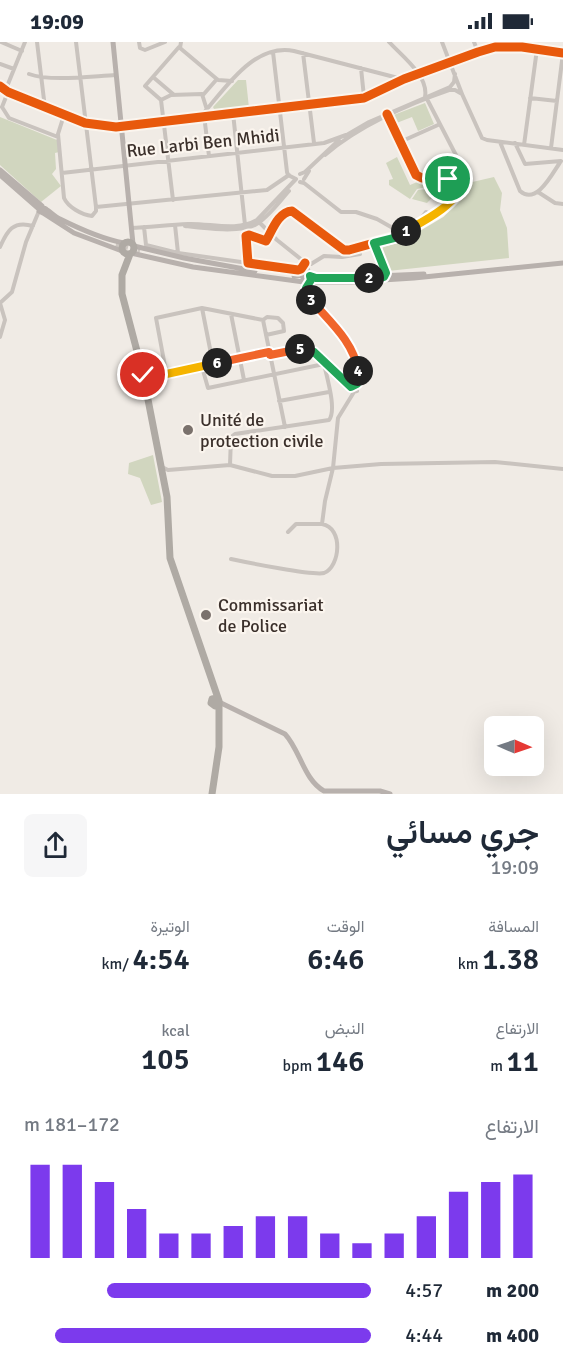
<!DOCTYPE html>
<html lang="ar">
<meta charset="utf-8">
<style>
:root{--surface:#fff;--page:#f6f6f7;--text:#1f2937;--muted:#747a83;--accent:#7c3aed}
body{margin:0;font-family:Signika,Vazirmatn,sans-serif;background:var(--page);color:var(--text);direction:rtl;height:100vh;display:flex;flex-direction:column;font-size:22px;white-space:nowrap}
*{box-sizing:border-box;margin:0}
p{font-size:20px;color:var(--muted)}
.icon{flex:none;width:33px;height:33px;fill:none;stroke:currentColor;stroke-width:2;stroke-linecap:round;stroke-linejoin:round}
.map{position:relative;height:752px;overflow:hidden;direction:ltr}
.panel{display:flex;flex-direction:column;background:var(--surface);flex:1}
.panel>*{flex:none}
.needle{width:39px;rotate:92deg}
.fabs{position:absolute;left:484px;top:674px;display:grid;gap:12px}
.fabs a{display:grid;place-items:center;width:60px;height:60px;border-radius:9px;background:var(--surface);box-shadow:0 6px 24px #0002;font-size:30px}
.pin{position:absolute;display:grid;place-items:center;width:51px;height:51px;color:#fff;margin:-26px;border:3px solid #fff;border-radius:50%;box-shadow:0 2px 6px #0007}
.km{position:absolute;width:30px;height:30px;margin:-15px;border-radius:50%;background:#222;color:#fff;font-size:16px;line-height:30px;text-align:center}
.round{display:grid;place-items:center;flex:none;width:63px;height:63px;border-radius:9px;background:var(--page)}
.headline{display:flex;align-items:center;justify-content:space-between;height:102px;padding:0 24px}
h1{font-size:33px;font-weight:600;line-height:45px}
.figures{display:grid;grid-template-columns:repeat(3,1fr);gap:9px;height:102px;padding:6px 24px}
.figures div{display:grid;align-content:center}
.figures b{font-size:30px;font-weight:600}
.figures small{font-size:16px;font-weight:400}
.figures p{font-size:16px}
.chart{height:168px;padding:12px 24px}
.chart p{display:flex;justify-content:space-between}
.chart svg{width:100%;height:108px;margin-top:6px;stroke:var(--accent);stroke-width:6}
ul{padding:0 24px;list-style:none;font-size:20px}
li{display:grid;grid-template-columns:96px 72px 1fr;align-items:center;height:45px}
li i{height:15px;border-radius:8px;background:var(--accent)}
.status{display:flex;justify-content:space-between;align-items:center;height:42px;padding:0 30px;background:var(--surface);direction:ltr}
.status svg{height:16px;fill:currentColor}
.map>svg:first-child{display:block}
.green{fill:#d1d6bf}
.lines{fill:none;stroke-linecap:round;stroke-linejoin:round}
.major-tunnel{stroke:#ccc6c0;stroke-width:5;stroke-dasharray:5 2.5;stroke-linecap:butt}
.minor{stroke:#c9c3be;stroke-width:4}
.major{stroke:#b8b1ad;stroke-width:5}
.highway{stroke:#afaaa4;stroke-width:7}
.cycleway-casing{stroke:#fbf5ee;stroke-width:13}
.cycleway{stroke:#e8590c;stroke-width:9}
.split-1-casing{stroke:#fff;stroke-width:12}
.split-2-casing{stroke:#fff;stroke-width:12}
.split-3-casing{stroke:#fff;stroke-width:12}
.split-4-casing{stroke:#fff;stroke-width:12}
.split-5-casing{stroke:#fff;stroke-width:12}
.split-6-casing{stroke:#fff;stroke-width:12}
.split-7-casing{stroke:#fff;stroke-width:12}
.split-1{stroke:#f5b400;stroke-width:8}
.split-2{stroke:#22a559;stroke-width:8}
.split-3{stroke:#22a559;stroke-width:8}
.split-4{stroke:#f0652b;stroke-width:8}
.split-5{stroke:#22a559;stroke-width:8}
.split-6{stroke:#f0652b;stroke-width:8}
.split-7{stroke:#f5b400;stroke-width:8}
.poi-dot{fill:#7a716c;stroke:#fbf5ee;stroke-width:2}
.labels{text-anchor:middle;dominant-baseline:central;stroke-width:4.5;stroke-linejoin:round;paint-order:stroke}
.street-label{font-size:18px;fill:#3b302b;stroke:#fbf5ee}
.poi-label{font-size:18px;fill:#3b302b;stroke:#fbf5ee;text-anchor:start}
</style>
<div class="status"><b>19:09</b><svg viewBox="0 0 49 12"><path d="M0 12V9h3v3zM5 12V6h3v6zM10 12V3h3v9zM15 12V0h3v12zM26 1h20v11H26zM47 4h2v5h-2z"/></svg></div>
<div class="map">
<svg width="563" height="752" viewBox="0 0 563 752">
<rect width="100%" height="100%" fill="#f0ebe5"/>
<path class="green" d="M238,38H246L249,66L215,69L213,65Z
M425,61L434,82L418,89L412,75L394,82L391,74Z
M0,75L57,98L59,110L55,111L56,127L52,132L61,144L41,160L0,123Z
M397,115L410,143L422,138H428L427,145L417,147L410,157L389,143V138L393,137L386,121Z
M494,135L502,151L500,168L507,186L509,216L388,229L379,209L383,206L385,200C413,193 440,171 461,152L459,140L464,139L468,141Z
M430,139L451,140L455,146V151L446,141L427,161L412,157L418,148L427,147Z
M153,413L162,460L151,463L140,436L128,432L129,421Z"/>
<g class="lines">
<path class="major-tunnel" d="M116,202L140,209"/>
<path class="minor" d="M1,0L22,9
M37,0L45,66
M139,0L140,6L145,8L165,0
M181,0L180,6L218,38L232,39
M389,0C402,14 429,34 425,55
M442,0L462,52L482,96L487,98L563,108
M474,0L478,10
M273,10L287,130L288,133L296,137
M303,11L314,101
M0,22L14,27
M361,26L364,55
M29,32C50,40 93,34 116,33
M153,35L173,52
M0,44L8,50L85,81L116,85L364,56L404,37L478,10L495,5H522L563,11
M15,50L37,61
M203,53L217,37
M530,56L557,59
M427,57L459,119
M161,58L173,158
M161,58L145,44L179,5
M161,58L171,53L202,52L207,68
M2,65L8,50V42L25,0
M2,65L9,76L58,95
M233,71L245,183
M64,73L58,92L64,156C68,165 82,173 92,174L96,169V165L76,0
M202,73C225,47 253,1 294,9L402,37
M204,73L209,114
M345,94L369,80L450,45L454,40L455,32
M400,100L438,83
M500,100L520,149C537,164 553,130 561,119L525,122L515,101
M524,103L537,7
M551,106L563,11
M325,113C357,85 408,62 449,48H455L462,52
M62,131L324,101L346,93
M300,132L305,130L339,98
M304,137L309,129
M300,140L304,141L341,170H356L377,177L391,185L399,194
M538,150L555,161L563,162
M96,165L267,148L289,133
M259,180L277,198L307,222H311L324,214L342,215L360,212
M417,182L426,170L432,174
M175,183L178,211L248,221
M185,184C202,186 239,191 255,183C268,176 279,160 289,149
M144,185L146,203L178,211
M131,186C150,185 169,183 188,182C210,181 236,190 257,178L296,137
M374,201L386,231L389,234
M0,205C7,189 13,178 33,184
M305,221L301,227L298,228L248,221L246,194L249,193L266,199C272,189 278,170 292,169L344,208H349L399,194L439,170L459,151V144L453,138L422,136L416,133L387,72
M306,233L308,227L310,234
M305,241C307,253 313,260 321,269C343,294 362,310 357,347
M0,261L12,250L26,200L39,169
M202,266L213,322
M231,272L244,338
M263,278L267,275L278,276L283,281L284,289L266,293
M0,295L5,278L0,261
M306 305a3 3 0 1 1 6 0a3 3 0 1 1-6 0Z
M312,305L326,322L353,345
M202,325L208,346L324,322
M144,333L148,336L307,303
M167,335L156,276L202,266L263,278L285,385
M145,343L149,339L167,335L303,306L306,308
M355,345L357,349L353,350L351,346Z
M279,359L329,350
M230,423L231,395L235,392L329,378C337,368 327,336 324,322H326
M162,425L168,428L230,423L272,434H295L333,426L338,376L354,350
M288,490L296,482H322L325,459L333,426L381,422L495,420L563,427
M231,517C245,520 314,534 324,531C340,525 344,486 322,482"/>
<path class="major" d="M113,0L133,202
M0,128L42,164
M0,133L39,167
M46,167L43,171L39,169L40,165C48,166 53,174 60,177C80,187 102,197 124,201
M43,171L74,191L122,209
M134,204L184,216L255,229
M131,211L193,225L304,240
M303 237a4 4 0 1 1 8 0a4 4 0 1 1-8 0Z
M294,234L305,233
M332,236L424,232
M310,240H351L414,236L563,221
M219,660L285,692C300,708 304,738 324,749H380L390,752"/>
<path class="highway" d="M122 206a6 6 0 1 1 12 0a6 6 0 1 1-12 0Z
M130,212L122,233V252L143,332L167,455L170,516L219,659V705L212,752
M217,656L212,657L211,661L215,664L219,662"/>
<g class="cycleway-casing">
<path id="cycleway" d="M0,44L8,50L85,81L116,85L364,56L404,37L478,10L495,5H522L563,11
M305,221L301,227L298,228L248,221L246,194L249,193L266,199C272,189 278,170 292,169L344,208H349L399,194L439,170L459,151V144L453,138L422,136L416,133L387,72"/>
</g>
<use href="#cycleway" class="cycleway"/>
</g>
<g class="lines">
<g class="split-1-casing">
<path id="split-1" d="M406,189C420,181 460,161 459,144L455,139L448,137"/>
</g>
<g class="split-2-casing">
<path id="split-2" d="M369,236L384,235L386,231L374,201L394,196L406,189"/>
</g>
<g class="split-3-casing">
<path id="split-3" d="M311,258L306,246L311,238L310,234L316,236H369"/>
</g>
<g class="split-4-casing">
<path id="split-4" d="M311,258C330,280 354,300 358,329"/>
</g>
<g class="split-5-casing">
<path id="split-5" d="M300,307L314,310L351,345L357,342L358,329"/>
</g>
<g class="split-6-casing">
<path id="split-6" d="M217,321L269,310L270,313L300,307"/>
</g>
<g class="split-7-casing">
<path id="split-7" d="M143,333L148,336L217,321"/>
</g>
<use href="#split-1" class="split-1"/>
<use href="#split-2" class="split-2"/>
<use href="#split-3" class="split-3"/>
<use href="#split-4" class="split-4"/>
<use href="#split-5" class="split-5"/>
<use href="#split-6" class="split-6"/>
<use href="#split-7" class="split-7"/>
</g>
<g class="poi-dot">
<circle cx="188" cy="388" r="6"/>
<circle cx="206" cy="573" r="6"/>
</g>
<g class="labels">
<g class="street-label">
<text transform="translate(203 101) rotate(-6)">Rue Larbi Ben Mhidi</text>
</g>
<g class="poi-label">
<text x="200" y="378">Unité de<tspan x="200" dy="21">protection civile</tspan></text>
<text x="218" y="563">Commissariat<tspan x="218" dy="21">de Police</tspan></text>
</g>
</g>
</svg>
<div class="fabs">
<a><svg class="needle" viewBox="-14 -14 28 28"><path d="M0-13l5 13h-10z" fill="#e53935"/><path d="M0 13l5-13h-10z" fill="#747a83"/></svg></a>
</div>
<div class="pin" style="left:448px;top:137px;background:#1e9e55"><svg class="icon" aria-label="arrive" viewBox="0 0 24 24"><path d="M6 21V4h12l-3 4 3 4H6"/></svg></div>
<div class="pin" style="left:143px;top:333px;background:#d93025"><svg class="icon" aria-label="check" viewBox="0 0 24 24"><path d="M5 12l5 5 9-10"/></svg></div>
<b class="km" style="left:406px;top:189px">1</b>
<b class="km" style="left:369px;top:236px">2</b>
<b class="km" style="left:311px;top:258px">3</b>
<b class="km" style="left:358px;top:329px">4</b>
<b class="km" style="left:300px;top:307px">5</b>
<b class="km" style="left:217px;top:321px">6</b>
</div>
<section class="panel">
<div class="headline"><div><h1>جري مسائي</h1><p>19:09</p></div><a class="round"><svg class="icon" aria-label="share" viewBox="0 0 24 24"><path d="M12 15V3M7 8l5-5 5 5M5 13v7h14v-7"/></svg></a></div>
<div class="figures">
<div><p>المسافة</p><b>1.38<small> km</small></b></div>
<div><p>الوقت</p><b>6:46</b></div>
<div><p>الوتيرة</p><b>4:54<small> /km</small></b></div>
</div>
<div class="figures">
<div><p>الارتفاع</p><b>11<small> m</small></b></div>
<div><p>النبض</p><b>146<small> bpm</small></b></div>
<div><p>kcal</p><b>105</b></div>
</div>
<div class="chart"><p><span>الارتفاع</span>172–181 m</p>
<svg viewBox="0 0 160 44" preserveAspectRatio="none"><path d="M5 44V6M15 44V6M25 44V13M35 44V24M45 44V34M55 44V34M65 44V31M75 44V27M85 44V27M95 44V34M105 44V38M115 44V34M125 44V27M135 44V17M145 44V13M155 44V10"/></svg>
</div>
<ul>
<li><b>200 m</b>4:57<i style="width:76%"></i></li>
<li><b>400 m</b>4:44<i style="width:91%"></i></li>
</ul>
</section>
